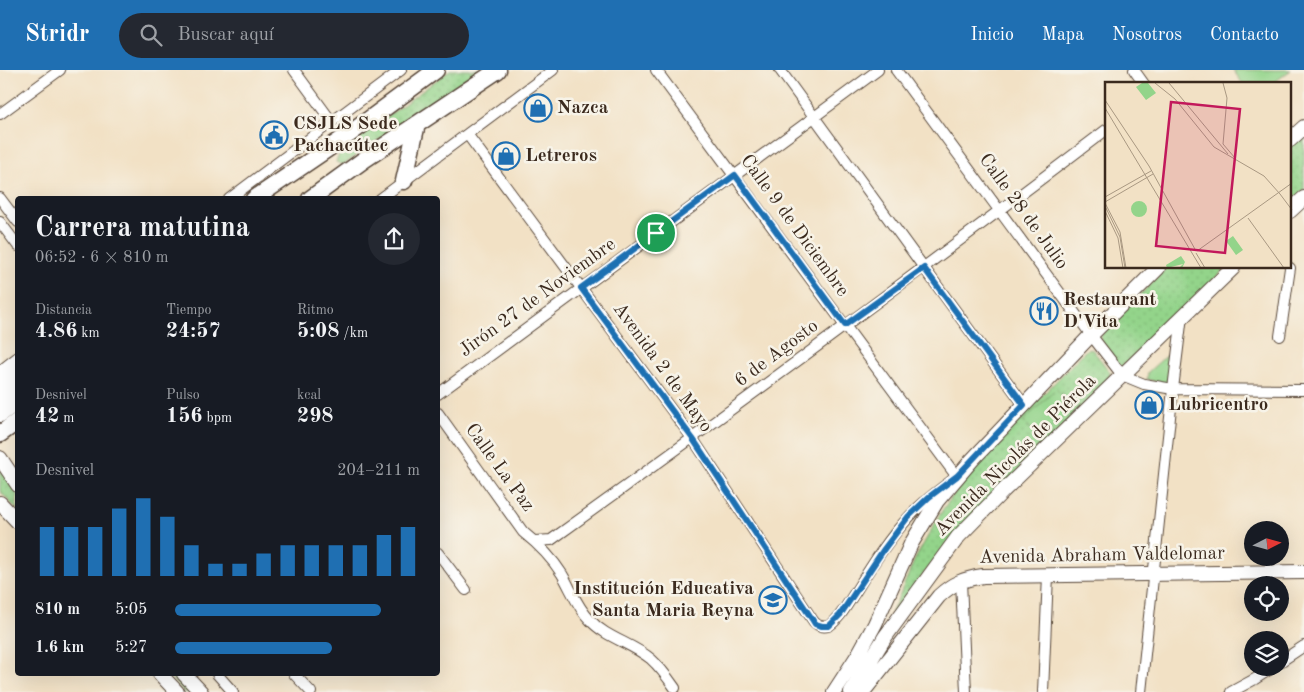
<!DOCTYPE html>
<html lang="es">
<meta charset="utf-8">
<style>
:root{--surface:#171b24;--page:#242831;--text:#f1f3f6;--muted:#9ea1a6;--accent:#1f6fb2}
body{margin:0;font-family:"Old Standard TT",serif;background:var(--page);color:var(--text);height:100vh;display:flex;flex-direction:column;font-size:19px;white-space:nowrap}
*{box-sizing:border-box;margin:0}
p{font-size:16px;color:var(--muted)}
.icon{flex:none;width:28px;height:28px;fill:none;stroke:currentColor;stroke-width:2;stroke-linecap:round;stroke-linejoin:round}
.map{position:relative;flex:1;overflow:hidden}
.side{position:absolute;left:15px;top:126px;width:425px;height:480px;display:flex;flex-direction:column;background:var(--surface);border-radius:5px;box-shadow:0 5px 20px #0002}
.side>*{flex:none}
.needle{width:32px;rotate:84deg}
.controls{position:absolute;left:1244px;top:451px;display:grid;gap:10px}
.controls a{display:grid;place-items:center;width:45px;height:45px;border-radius:50%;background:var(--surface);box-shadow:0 5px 20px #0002;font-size:25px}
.pin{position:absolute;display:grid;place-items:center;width:42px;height:42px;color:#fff;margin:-21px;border:2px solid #fff;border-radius:50%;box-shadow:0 1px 5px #0007}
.round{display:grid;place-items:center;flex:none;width:52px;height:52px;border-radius:26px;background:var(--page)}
.overview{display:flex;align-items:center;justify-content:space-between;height:85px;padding:0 20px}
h1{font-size:28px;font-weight:700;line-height:38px}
.stats{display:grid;grid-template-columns:repeat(3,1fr);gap:8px;height:85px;padding:5px 20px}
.stats div{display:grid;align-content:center}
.stats b{font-size:21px;font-weight:700}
.stats small{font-size:14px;font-weight:400}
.stats p{font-size:14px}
.chart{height:140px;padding:10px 20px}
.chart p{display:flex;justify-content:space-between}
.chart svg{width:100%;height:90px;margin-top:5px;stroke:var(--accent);stroke-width:6}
ul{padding:0 20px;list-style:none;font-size:16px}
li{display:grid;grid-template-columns:80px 60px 1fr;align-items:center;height:38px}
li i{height:12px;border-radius:6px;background:var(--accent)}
header{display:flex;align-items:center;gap:30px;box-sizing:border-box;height:70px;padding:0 25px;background:var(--accent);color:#fff}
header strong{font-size:24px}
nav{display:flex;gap:28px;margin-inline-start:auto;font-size:18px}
.search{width:350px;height:45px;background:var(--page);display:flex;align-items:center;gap:12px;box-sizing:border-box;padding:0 18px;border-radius:28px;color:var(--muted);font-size:19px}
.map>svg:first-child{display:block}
.grass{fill:url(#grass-dots);stroke:#677f54}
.garden{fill:#93d48a;stroke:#677f54}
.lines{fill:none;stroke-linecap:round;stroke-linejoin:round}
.street-casing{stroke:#564537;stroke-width:12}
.secondary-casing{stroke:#564537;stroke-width:16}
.primary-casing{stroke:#564537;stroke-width:19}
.street{stroke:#fff;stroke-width:10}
.secondary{stroke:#fff;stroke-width:14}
.primary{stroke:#fff;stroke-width:16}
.route-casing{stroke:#fff;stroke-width:10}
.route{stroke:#1f6fb2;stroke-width:6}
.labels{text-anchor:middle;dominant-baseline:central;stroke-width:5;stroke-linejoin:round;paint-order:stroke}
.poi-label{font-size:19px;font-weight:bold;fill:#3b2a1e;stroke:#f7f3e8;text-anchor:start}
.street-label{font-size:19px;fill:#3b2a1e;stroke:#f7f3e8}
.inset-road{fill:none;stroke:#a99882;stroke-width:1}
.view{fill:#c2185b;fill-opacity:0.15;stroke:#c2185b;stroke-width:2.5}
.inset-edge{fill:none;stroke:#3b2a1e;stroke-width:2.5}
</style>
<header>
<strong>Stridr</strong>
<div class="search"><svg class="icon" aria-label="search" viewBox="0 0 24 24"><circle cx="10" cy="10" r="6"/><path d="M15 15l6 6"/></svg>Buscar aquí</div>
<nav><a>Inicio</a><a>Mapa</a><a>Nosotros</a><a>Contacto</a></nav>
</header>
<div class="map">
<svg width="1304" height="622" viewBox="0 0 1304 622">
<defs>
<pattern id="grass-dots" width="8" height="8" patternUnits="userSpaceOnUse" patternTransform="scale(1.25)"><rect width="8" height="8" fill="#93d48a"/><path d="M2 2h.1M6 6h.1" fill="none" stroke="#80b677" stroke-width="1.8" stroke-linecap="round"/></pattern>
</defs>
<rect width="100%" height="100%" fill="#f7f3e8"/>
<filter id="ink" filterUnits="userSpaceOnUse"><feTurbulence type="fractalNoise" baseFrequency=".02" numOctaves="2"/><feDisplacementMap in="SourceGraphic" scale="10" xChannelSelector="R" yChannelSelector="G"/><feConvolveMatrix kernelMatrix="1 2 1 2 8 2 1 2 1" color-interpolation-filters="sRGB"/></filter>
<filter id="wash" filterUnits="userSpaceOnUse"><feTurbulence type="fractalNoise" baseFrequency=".0096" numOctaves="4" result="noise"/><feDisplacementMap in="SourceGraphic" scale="20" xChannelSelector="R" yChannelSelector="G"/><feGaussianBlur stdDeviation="1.12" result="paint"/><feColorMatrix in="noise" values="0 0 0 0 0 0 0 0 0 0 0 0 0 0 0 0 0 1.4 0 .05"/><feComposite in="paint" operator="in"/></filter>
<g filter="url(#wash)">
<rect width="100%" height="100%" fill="#f2e1c5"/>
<path class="grass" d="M450,0H479L343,95L336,92L340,82Z
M1304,65V120L1290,134V77Z
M1166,198H1226L1122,297L1119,296L1100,270L1101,265Z
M1088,278L1093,280L1110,302L1109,310L928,499L889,549L915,489L943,439L976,394Z
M1,399L17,423V440L0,421V400Z
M167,604H176L193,622H184Z"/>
<path class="garden" d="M1233,0H1291L1272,14H1243Z
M1169,283L1173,290L1168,311L1163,314L1147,309L1148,302Z
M1056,319L1073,336L1040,368L1023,351Z"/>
</g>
<g filter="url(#ink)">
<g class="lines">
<g class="street-casing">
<path id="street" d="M294,0L332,52
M780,0L1024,335
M896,0L1091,265L1122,305L1144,314L1173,319L1304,320
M1134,0L1144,14
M0,44L60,0
M467,64L693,369L812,549C815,554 821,558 828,556C838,552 848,533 854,524C871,497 888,469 910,446C924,431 940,419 957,407L656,0
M0,128L18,152
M229,129L401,0
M380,129L553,0
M0,152L18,176
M1280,266L1290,198
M0,301L18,287
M438,324L878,0
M438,343L523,462C538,474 552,488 562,504C571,519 577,537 590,550C606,568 632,573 651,589C660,597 668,608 675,618
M535,471L551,470C738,336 923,199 1106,60
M438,483L466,520
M961,511L966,622
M1280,592L1304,576
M217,604L233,622
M294,604L311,622
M1043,622L1048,505
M1141,622L1173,319L1182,246
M1231,622L1255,609L1272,598"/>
</g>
<g class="secondary-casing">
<path id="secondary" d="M1290,70L1304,57
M1290,141L1304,128
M0,388L18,415
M0,433L18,452
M160,604L177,622
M184,604L201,622
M834,622L858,585L875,554L911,474L937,431L972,390L1091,265L1158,198
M851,622L885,567L958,467L1003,421L1233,198
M863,622L939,526C953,513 964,509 983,506L1304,502"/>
</g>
<g class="primary-casing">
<path id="primary" d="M404,111L417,54
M254,129L348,65L436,0
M310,129L365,89L498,0
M0,313L18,302
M0,328L18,315
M0,344L18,331
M0,364L18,351"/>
</g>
<use href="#street" class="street"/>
<use href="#secondary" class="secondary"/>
<use href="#primary" class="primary"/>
</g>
</g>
<g class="lines" filter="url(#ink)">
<g class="route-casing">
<path id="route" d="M735,105L845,255L924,198L1024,335L957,406L929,427L908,447L884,479L840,545L829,556H822L815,554L812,549L693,369L581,218Z"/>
</g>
<use href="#route" class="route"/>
</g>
<defs>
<g id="shop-ring" transform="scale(1.4375)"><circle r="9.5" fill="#f7f3e8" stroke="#1f6fb2" stroke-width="1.5"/><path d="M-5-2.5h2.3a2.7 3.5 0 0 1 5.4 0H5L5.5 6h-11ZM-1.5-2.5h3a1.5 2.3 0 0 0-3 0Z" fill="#1f6fb2"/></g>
<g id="civic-ring" transform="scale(1.4375)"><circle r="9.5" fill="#f7f3e8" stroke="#1f6fb2" stroke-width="1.5"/><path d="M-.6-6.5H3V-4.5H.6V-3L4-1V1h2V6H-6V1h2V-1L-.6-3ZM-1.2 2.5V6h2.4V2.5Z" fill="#1f6fb2"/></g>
<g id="restaurant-ring" transform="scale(1.4375)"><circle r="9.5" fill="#f7f3e8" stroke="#1f6fb2" stroke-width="1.5"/><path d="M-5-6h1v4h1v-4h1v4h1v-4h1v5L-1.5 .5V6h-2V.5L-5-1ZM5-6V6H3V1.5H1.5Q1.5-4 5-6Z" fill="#1f6fb2"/></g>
<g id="school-ring" transform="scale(1.4375)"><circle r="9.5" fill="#f7f3e8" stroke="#1f6fb2" stroke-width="1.5"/><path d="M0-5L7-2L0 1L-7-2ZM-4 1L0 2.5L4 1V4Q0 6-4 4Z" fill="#1f6fb2"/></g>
</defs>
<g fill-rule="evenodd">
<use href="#shop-ring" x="538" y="38"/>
<use href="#civic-ring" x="274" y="65"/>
<use href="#shop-ring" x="506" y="86"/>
<use href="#restaurant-ring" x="1044" y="241"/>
<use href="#shop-ring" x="1149" y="335"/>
<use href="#school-ring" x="773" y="530"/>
</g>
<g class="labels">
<g class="poi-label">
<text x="557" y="38">Nazca</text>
<text x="293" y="54">CSJLS Sede<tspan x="293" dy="22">Pachacútec</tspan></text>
<text x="525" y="86">Letreros</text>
<text x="1063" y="230">Restaurant<tspan x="1063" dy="22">D'Vita</tspan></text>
<text x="1168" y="335">Lubricentro</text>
<text x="754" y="519" text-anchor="end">Institución Educativa<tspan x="754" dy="22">Santa Maria Reyna</tspan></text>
</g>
<g class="street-label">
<text transform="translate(1023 142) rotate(54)">Calle 28 de Julio</text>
<text transform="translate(794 156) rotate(54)">Calle 9 de Diciembre</text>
<text transform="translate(538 228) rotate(-36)">Jirón 27 de Noviembre</text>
<text transform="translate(777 284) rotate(-37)">6 de Agosto</text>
<text transform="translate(662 298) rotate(54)">Avenida 2 de Mayo</text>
<text transform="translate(1016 386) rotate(-45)">Avenida Nicolás de Piérola</text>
<text transform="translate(499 398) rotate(54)">Calle La Paz</text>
<text transform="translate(1102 486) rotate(-1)">Avenida Abraham Valdelomar</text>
</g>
</g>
<g transform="translate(1105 12)">
<rect width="186" height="186" fill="#f2e1c5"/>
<path d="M37,1H43L51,11L41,18L31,5ZM26 127a8 8 0 1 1 16 0a8 8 0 1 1-16 0ZM128,154L138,168L131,173L121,159ZM76,174L80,180L77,186H74L78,182L62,186L61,183Z" fill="#93d48a"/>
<path class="inset-road" d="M50,1L70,17L109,65L159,94L175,112M64,1L123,72M118,1L122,16L118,62L130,76M0,18L44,84L91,169M0,26L96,186M175,112L187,128M0,115L46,89M0,120L48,92M0,121L15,150L21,186M0,124L15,155L20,186M0,129L13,156L18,186M143,136L179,186M92,169L187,101M91,171L100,186"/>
<path class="view" d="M66,20L135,27L120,171L51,164Z"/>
<rect width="186" height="186" class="inset-edge"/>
</g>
</svg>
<div class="controls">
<a><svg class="needle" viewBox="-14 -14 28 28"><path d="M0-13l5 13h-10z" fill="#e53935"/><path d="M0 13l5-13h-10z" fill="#9ea1a6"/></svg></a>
<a><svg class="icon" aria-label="locate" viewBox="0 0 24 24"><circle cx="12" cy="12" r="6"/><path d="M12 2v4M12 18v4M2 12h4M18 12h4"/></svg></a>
<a><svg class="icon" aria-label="layers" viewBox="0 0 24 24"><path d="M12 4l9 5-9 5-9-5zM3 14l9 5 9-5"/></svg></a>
</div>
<div class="pin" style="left:656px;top:163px;background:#1e9e55"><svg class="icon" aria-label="arrive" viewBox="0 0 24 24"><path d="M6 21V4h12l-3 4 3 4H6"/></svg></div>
<section class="side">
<div class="overview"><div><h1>Carrera matutina</h1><p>06:52 · 6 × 810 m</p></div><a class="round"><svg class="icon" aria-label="share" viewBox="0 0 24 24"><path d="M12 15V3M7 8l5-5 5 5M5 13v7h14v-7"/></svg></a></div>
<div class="stats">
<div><p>Distancia</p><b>4.86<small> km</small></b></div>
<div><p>Tiempo</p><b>24:57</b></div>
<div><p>Ritmo</p><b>5:08<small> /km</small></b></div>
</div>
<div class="stats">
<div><p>Desnivel</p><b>42<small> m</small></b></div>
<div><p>Pulso</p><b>156<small> bpm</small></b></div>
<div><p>kcal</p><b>298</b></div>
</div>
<div class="chart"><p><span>Desnivel</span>204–211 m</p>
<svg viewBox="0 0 160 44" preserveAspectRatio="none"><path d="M5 44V20M15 44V20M25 44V20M35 44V11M45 44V6M55 44V15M65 44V29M75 44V38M85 44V38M95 44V33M105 44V29M115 44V29M125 44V29M135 44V29M145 44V24M155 44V20"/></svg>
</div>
<ul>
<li><b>810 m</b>5:05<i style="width:84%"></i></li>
<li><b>1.6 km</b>5:27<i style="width:64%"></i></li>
</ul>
</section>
</div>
